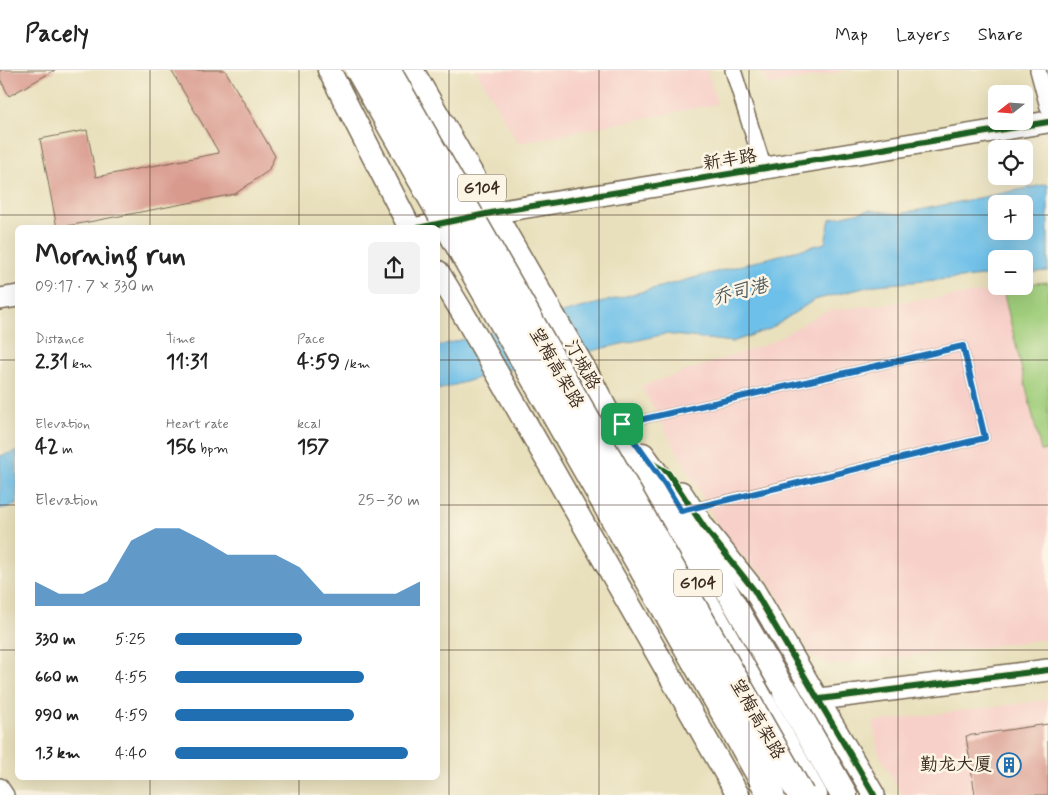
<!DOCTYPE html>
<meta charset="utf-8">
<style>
:root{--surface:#fff;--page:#f2f2f2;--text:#222;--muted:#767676;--line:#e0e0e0;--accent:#1f6fb2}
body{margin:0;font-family:Mynerve,"LXGW WenKai TC",sans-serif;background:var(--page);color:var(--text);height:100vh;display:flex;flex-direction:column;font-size:19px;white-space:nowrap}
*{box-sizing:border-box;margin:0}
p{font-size:16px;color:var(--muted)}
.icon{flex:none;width:28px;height:28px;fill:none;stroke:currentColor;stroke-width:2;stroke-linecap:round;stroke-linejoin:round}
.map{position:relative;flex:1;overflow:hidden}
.sheet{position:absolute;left:15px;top:155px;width:425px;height:555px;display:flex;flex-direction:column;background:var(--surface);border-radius:8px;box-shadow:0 5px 20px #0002}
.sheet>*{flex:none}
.needle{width:32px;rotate:253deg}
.buttons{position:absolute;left:988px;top:15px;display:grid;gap:10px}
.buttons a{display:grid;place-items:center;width:45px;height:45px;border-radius:8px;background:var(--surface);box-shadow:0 5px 20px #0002;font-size:25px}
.pin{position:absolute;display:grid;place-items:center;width:42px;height:42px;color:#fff;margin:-21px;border-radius:10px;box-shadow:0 2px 8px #0006}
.round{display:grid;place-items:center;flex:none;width:52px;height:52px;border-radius:8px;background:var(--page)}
.headline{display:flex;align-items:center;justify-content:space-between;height:85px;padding:0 20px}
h1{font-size:28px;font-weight:700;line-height:38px}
.metrics{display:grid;grid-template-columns:repeat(3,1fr);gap:8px;height:85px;padding:5px 20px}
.metrics div{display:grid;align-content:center}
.metrics b{font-size:21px;font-weight:700}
.metrics small{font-size:14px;font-weight:400}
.metrics p{font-size:14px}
.chart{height:140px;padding:10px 20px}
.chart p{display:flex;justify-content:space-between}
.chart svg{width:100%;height:90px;margin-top:5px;fill:var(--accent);opacity:.7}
ul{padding:0 20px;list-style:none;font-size:16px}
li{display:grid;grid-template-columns:80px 60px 1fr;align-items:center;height:38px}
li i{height:12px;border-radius:6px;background:var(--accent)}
header{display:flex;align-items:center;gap:30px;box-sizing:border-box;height:70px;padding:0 25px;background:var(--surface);border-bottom:1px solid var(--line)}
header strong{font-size:24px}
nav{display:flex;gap:28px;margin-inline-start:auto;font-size:18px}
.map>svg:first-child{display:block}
.built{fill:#f7d0c9}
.green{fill:#a0ce7b;stroke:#6e7c4c}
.water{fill:#6dc0e9;stroke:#547584;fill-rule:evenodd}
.building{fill:#d99a8e}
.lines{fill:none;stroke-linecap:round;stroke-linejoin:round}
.lane-casing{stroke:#786a55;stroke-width:10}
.street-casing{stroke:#786a55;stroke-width:18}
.secondary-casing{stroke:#786a55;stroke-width:24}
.primary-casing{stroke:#786a55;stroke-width:25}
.highway-casing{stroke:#786a55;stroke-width:29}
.lane{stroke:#fff;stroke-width:8}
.street{stroke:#fff;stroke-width:15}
.secondary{stroke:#fff;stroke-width:21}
.primary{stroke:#fff;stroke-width:22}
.highway{stroke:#fff;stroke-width:26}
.highway-bridge-casing{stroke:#786a55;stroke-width:29;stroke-linecap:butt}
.highway-bridge{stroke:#fff;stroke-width:26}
.cycleway-casing{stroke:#fcf5e5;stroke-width:9}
.cycleway{stroke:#1b5e20;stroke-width:6}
.route-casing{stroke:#fff;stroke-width:10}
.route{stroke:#1f6fb2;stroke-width:6}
.grid{fill:none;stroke:#3b2a1e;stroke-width:1;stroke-opacity:0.55}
.labels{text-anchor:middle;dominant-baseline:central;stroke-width:5;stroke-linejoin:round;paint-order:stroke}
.shield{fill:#fcf5e5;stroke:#75675a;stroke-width:1}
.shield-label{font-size:16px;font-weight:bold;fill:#3b2a1e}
.street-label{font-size:18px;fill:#3b2a1e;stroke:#fcf5e5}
.poi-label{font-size:18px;fill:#3b2a1e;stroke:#fcf5e5;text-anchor:end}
.water-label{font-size:19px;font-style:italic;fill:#4a575b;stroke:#fcf5e5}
</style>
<header>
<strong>Pacely</strong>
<nav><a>Map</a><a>Layers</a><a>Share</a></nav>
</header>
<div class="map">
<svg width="1048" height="725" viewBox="0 0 1048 725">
<rect width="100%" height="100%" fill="#fcf5e5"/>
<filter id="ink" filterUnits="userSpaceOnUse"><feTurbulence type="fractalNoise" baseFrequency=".02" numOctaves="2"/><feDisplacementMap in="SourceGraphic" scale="10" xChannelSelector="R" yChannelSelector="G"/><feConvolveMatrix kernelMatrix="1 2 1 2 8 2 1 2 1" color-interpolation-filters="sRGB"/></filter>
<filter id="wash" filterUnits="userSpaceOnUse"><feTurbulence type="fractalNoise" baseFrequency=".0096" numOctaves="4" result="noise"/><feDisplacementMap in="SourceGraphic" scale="20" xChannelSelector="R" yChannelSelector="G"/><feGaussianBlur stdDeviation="1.12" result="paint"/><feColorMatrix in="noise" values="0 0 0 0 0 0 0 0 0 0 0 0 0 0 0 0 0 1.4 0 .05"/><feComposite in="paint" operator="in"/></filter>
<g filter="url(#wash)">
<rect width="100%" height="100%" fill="#e8e0bc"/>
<path class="built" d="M476,0H707L717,34L518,73Z
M763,0H849L768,16Z
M1003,220L1041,381L1048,380V569L831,595L813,587L766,507L728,473L641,316L770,273L826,241Z
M1048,630V725H902L879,684L873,652Z"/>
<path class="green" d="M1048,212V380L1041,381L1003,220L1024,216V214Z"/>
<path class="water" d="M1048,114V201L1024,203V189H996V205L876,215L814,230L770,259L732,272L665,264L491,304L438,320V276L825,173L830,149L869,140L899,144ZM996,134H1024V161H996Z
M17,381V435L0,439V386Z"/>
<g id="blocks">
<path class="building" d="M0,0H55L9,26L0,9Z
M171,0H225L275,86L268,101L235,124L57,158L40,69L87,60L96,107L219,83Z
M1048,654V725H975L966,666Z"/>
</g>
</g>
<g filter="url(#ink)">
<use href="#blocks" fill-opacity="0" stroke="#786a55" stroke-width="1"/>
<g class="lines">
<g class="lane-casing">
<path id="lane" d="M622,354L963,276L985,368L695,437"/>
</g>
<g class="street-casing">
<path id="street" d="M733,0L764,99
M1038,0L1048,37
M0,716L6,725"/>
</g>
<g class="secondary-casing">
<path id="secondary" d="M418,158L496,142L1048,52
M0,229L18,226
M681,422L704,457L754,520L874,725
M820,629L1048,600"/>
</g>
<g class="primary-casing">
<path id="primary" d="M329,0L410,158
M412,0L592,312L709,535L816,725
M438,202L467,250L738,725
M643,384L665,414L786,623"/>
</g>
<g class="highway-casing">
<path id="highway" d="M786,623L844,725"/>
</g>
<use href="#lane" class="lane"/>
<use href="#street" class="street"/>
<use href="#secondary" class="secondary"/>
<use href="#primary" class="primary"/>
<use href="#highway" class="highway"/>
<g class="highway-bridge-casing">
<path id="highway-bridge" d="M359,0L771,725
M387,0L801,725"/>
</g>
<use href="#highway-bridge" class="highway-bridge"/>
<g class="cycleway-casing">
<path id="cycleway" d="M418,158L496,142L1048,52
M648,391L668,403L704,457L754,520L874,725
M820,629L1048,600"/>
</g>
<use href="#cycleway" class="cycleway"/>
</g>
</g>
<g class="lines" filter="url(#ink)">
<g class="route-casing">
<path id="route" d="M963,276L985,368L681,441L665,414L622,354Z"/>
</g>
<use href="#route" class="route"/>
</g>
<path class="grid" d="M150,0V158M299,0V158M449,0V725M599,0V725M749,0V725M898,0V725M0,145H996M1024,145H1048M0,290H18M438,290H1048M0,435H18M438,435H1048M0,580H18M438,580H1048M150,708V725M299,708V725"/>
<defs>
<g id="building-ring" transform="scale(1.25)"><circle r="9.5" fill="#fcf5e5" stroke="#1f6fb2" stroke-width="1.5"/><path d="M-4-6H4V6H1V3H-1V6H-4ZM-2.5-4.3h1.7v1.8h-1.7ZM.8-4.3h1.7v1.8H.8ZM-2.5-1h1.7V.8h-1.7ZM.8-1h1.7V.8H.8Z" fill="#1f6fb2"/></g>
</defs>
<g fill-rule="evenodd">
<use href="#building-ring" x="1009" y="695"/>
</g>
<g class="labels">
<g class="shield">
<rect x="458" y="104.5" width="48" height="27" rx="4"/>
<rect x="674" y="499.5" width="48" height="27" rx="4"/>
</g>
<g class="shield-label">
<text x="482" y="118">G104</text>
<text x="698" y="513">G104</text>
</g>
<g class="street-label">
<text transform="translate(730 90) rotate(-9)">新丰路</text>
<text transform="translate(582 295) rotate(61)">汀城路</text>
<text transform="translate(556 298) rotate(60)">望梅高架路</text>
<text transform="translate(757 649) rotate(60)">望梅高架路</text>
</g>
<g class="poi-label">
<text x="992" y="695">勤龙大厦</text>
</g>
<g class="water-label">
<text transform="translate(740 222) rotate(-14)">乔司港</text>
</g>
</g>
</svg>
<div class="buttons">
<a><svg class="needle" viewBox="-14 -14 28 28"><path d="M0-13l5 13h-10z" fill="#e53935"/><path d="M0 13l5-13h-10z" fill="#767676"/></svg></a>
<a><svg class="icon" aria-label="locate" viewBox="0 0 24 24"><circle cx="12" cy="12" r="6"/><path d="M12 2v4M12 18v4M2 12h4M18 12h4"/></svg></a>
<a>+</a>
<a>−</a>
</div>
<div class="pin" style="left:622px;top:354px;background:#1e9e55"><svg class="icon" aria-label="arrive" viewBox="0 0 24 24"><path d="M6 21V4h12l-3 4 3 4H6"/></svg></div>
<section class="sheet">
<div class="headline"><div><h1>Morning run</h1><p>09:17 · 7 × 330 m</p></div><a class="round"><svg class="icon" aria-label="share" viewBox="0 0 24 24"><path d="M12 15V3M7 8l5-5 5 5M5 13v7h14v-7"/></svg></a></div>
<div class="metrics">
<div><p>Distance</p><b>2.31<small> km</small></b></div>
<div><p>Time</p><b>11:31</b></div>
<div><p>Pace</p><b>4:59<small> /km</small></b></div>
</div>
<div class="metrics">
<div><p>Elevation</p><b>42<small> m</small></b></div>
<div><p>Heart rate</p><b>156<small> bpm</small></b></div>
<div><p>kcal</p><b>157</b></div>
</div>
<div class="chart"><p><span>Elevation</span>25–30 m</p>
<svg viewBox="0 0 160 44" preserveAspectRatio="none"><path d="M0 44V32L10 38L20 38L30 32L40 12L50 6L60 6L70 12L80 19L90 19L100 19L110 25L120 38L130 38L140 38L150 38L160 32V44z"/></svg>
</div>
<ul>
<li><b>330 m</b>5:25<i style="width:52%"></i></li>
<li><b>660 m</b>4:55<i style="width:77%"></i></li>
<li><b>990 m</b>4:59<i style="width:73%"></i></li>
<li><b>1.3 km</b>4:40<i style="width:95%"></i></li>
</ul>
</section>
</div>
